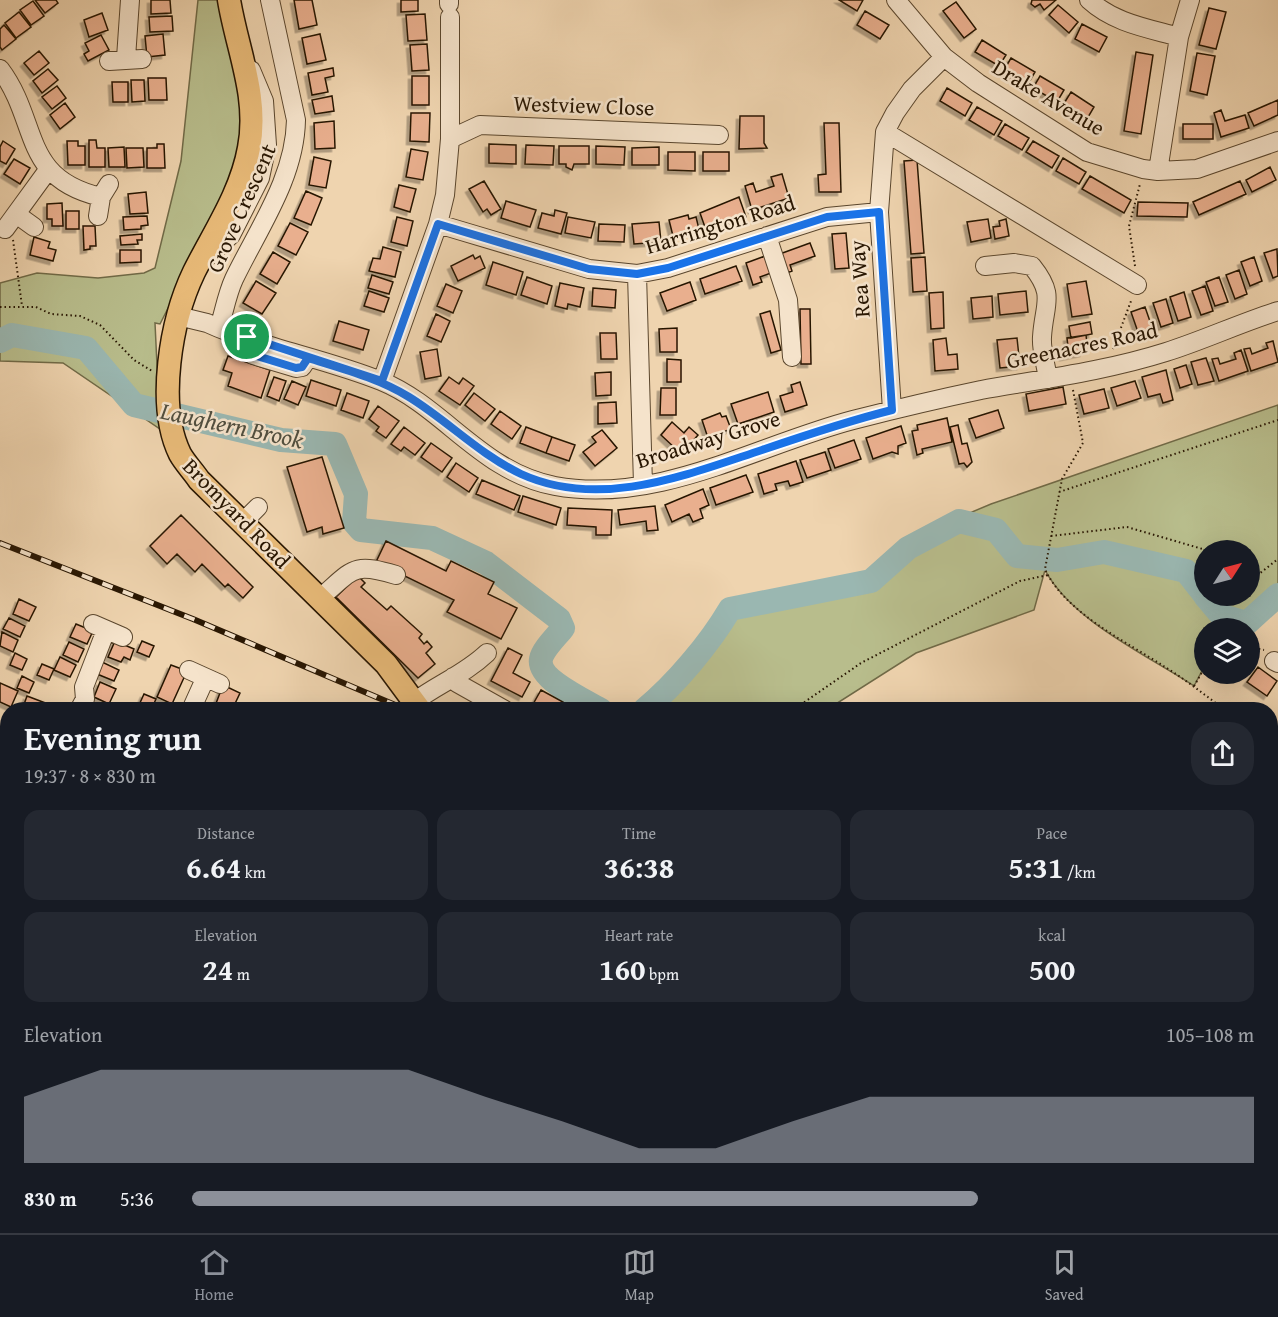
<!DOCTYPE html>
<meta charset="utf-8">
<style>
:root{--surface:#171b24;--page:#242831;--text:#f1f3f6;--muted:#9ea1a6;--line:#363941;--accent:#8c9099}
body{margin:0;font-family:"Gentium Book Plus",serif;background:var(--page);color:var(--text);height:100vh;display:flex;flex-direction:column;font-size:22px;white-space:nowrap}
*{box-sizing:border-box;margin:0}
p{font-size:20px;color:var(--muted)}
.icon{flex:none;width:33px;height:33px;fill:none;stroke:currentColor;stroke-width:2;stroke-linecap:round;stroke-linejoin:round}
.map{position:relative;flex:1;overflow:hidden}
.drawer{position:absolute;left:0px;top:702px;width:1278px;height:531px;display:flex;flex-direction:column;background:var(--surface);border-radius:24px 24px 0 0;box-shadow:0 6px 24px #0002}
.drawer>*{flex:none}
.needle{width:39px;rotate:54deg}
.buttons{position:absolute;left:1194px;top:540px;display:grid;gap:12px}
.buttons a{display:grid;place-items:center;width:66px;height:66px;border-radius:50%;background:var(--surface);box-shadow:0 6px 24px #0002;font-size:30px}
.pin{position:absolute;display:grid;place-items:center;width:51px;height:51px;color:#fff;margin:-26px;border:3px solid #fff;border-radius:50%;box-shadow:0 2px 6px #0007}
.round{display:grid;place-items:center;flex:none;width:63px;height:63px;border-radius:24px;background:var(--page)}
.summary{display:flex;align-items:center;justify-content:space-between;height:102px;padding:0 24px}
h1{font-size:33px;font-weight:700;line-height:45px}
.stats{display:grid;grid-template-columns:repeat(3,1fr);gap:9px;height:102px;padding:6px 24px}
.stats div{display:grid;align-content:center;border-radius:15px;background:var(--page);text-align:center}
.stats b{font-size:30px;font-weight:700}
.stats small{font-size:16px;font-weight:400}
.stats p{font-size:16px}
.chart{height:168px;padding:12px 24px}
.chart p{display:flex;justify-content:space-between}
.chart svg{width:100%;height:108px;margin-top:6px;fill:var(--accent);opacity:.7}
ul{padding:0 24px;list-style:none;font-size:20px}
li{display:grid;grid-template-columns:96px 72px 1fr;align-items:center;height:45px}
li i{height:15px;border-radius:8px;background:var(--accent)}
.tabs{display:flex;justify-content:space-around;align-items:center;height:84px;border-top:2px solid var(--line);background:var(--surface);font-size:16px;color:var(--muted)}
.tabs a{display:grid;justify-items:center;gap:3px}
.tabs .selected{color:var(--accent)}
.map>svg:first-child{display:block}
.green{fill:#b8bd8c;stroke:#706a47;stroke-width:1.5;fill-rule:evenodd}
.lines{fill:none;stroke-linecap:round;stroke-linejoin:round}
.river{stroke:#9ab7b1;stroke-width:24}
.building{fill:#e9af8e;stroke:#281602;stroke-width:1.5;filter:url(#shadow)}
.minor-casing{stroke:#5a462d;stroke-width:20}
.major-casing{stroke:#281602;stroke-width:25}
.path{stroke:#281602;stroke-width:2;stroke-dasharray:1.5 3;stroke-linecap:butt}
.minor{stroke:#f5e3cb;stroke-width:18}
.major{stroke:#e8ba78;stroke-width:22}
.rail-casing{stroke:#281602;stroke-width:6}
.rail{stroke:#f5e3cb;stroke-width:4;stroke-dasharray:11;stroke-linecap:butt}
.route-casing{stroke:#fff;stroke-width:12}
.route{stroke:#1a73e8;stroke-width:8}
.labels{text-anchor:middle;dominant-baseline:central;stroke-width:5;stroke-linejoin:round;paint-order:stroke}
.street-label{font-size:22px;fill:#281602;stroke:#f5e3cb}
.water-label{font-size:24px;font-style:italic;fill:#504e3f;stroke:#f5e3cb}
</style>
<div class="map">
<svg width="1278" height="1233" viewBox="0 0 1278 1233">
<defs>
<filter id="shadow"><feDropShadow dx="-3.5" dy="3.5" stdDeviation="0" flood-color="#0004"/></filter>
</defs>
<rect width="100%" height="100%" fill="#efd4af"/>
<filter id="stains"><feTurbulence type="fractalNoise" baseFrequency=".00333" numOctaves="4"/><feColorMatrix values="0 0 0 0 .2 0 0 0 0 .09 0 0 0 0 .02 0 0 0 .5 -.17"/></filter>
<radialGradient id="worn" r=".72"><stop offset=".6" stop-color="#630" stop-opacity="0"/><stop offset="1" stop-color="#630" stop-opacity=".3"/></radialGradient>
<path class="green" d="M198,0H222L244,95L243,146L226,194L160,324L155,323L160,429L63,363L0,361V283L37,273L98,278L144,273L155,268L181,161Z
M1278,405V603L1250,630L1204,628V667L1194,686C1147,655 1072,621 1045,570L1034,610L916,653L828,709H651L718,628L730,609L871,581L903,541L991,504ZM1204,550H1250V596H1204Z
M1278,885V1129L1270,1124V895Z
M0,1190L7,1200L8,1226H26L32,1233H0Z
M290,1226H493L504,1233H285Z"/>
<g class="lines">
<path class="river" d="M0,341L12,335L86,348L134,405L281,440L335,444L356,494L354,522L361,530L432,538L486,563L559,619L563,628C557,636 543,649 541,659C537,679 586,701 601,710
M1205,596L1222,616L1247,623L1278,595
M644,710C675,685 710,643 730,609L871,581L908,548L959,521L996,530L1017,556L1057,560L1104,552L1186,571L1204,594"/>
</g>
<path class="building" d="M35,0H56L58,3L45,13Z
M151,0H170L171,13L151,14Z
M294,0H312L317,25L299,29Z
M401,0H418V11L401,12Z
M839,0H863L857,11Z
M1056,0L1044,10L1040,4L1035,7L1031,4L1032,0Z
M33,1L44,16L31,25L20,10Z
M956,2L976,29L964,38L943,11Z
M1058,5L1078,22L1069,33L1049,15Z
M1209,8L1226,12L1216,49L1199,45Z
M865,11L889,25L880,39L857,25Z
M19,12L31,27L16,38L5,23Z
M102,13L108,30L89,37L84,20Z
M425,14L427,40L408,41L406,15Z
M172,16L173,31L150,32L149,17Z
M1082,24L1107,37L1099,52L1075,39Z
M4,25L16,39L2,50L0,47V29Z
M163,34L165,55L147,57L145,36Z
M320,34L326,60L307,64L302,38Z
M101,35L109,50L88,61L84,54L89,51L85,43Z
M982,40L1006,55L999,66L975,52Z
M427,44L429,70L412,71L410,45Z
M39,51L49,63L34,75L24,63Z
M1136,52L1153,55L1141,134L1124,131Z
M1197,53L1215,56L1207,95L1190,91Z
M1011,58L1035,72L1028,84L1004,70Z
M333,68L334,76L325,78L328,92L312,95L308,73Z
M48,69L58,80L42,93L33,81Z
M412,76H429V105H412Z
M1040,76L1064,90L1057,102L1033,88Z
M148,78H166L167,100H149Z
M131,80H144L145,101L132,102Z
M112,82H128V102H113Z
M57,86L66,98L52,109L42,97Z
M947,88L972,103L965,116L940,101Z
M1071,92L1094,107L1087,119L1063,105Z
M332,96L334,111L315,114L312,100Z
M1278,100V115L1254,126L1248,113Z
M65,103L75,117L60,129L50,115Z
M977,107L1002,121L994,135L969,120Z
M1221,110L1225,121L1245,115L1249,128L1221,137L1214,113Z
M411,113H430L429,142L410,141Z
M740,116H764V143L767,148L739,149Z
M334,121L335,148L315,149L314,123Z
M824,123H839L841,192H819L818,175L826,174Z
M1005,124L1029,138L1022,150L998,136Z
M1183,124H1213V139H1183Z
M89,140H96L97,148H105V167H89Z
M3,141L15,149L6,164L0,161V147Z
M67,141H78V146H85V165H68Z
M1033,141L1059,156L1052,168L1026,152Z
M157,144H164L165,168H147V148H157Z
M489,144L516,145V164L489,163Z
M526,145L554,146L553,165L525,164Z
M559,146H589V164H574L572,170L566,167V164H559Z
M596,146L625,147L624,165L596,164Z
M124,147L125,167H109L108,148Z
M659,147V165H632V148Z
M126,148H143L144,167L127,168Z
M411,149L428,152L423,180L406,177Z
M668,152H695V171L668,170Z
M703,152H729V171H703Z
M314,157L331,161L326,188L309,185Z
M1063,158L1086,172L1079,184L1056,171Z
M14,159L30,168L20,184L4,174Z
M917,160L924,253L911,254L904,161Z
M1270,167L1276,180L1252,192L1246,180Z
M782,174L789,198L752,210L745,186L753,183L756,192L774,186L771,177Z
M1090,176L1131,200L1124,213L1082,189Z
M484,181L501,209L491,215L487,209L483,212L469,189Z
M1240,181L1246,194L1199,215L1193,202Z
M399,185L416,189L410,212L394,207Z
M306,191L322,198L311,225L294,218Z
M146,192L148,213L130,214L128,194Z
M739,197L746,217L706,230L700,213Z
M506,201L536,210L530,227L501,218Z
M1138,202L1188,203L1187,217L1137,216Z
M62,203L63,226H52V219H47V204Z
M555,210L567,213L561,234L538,228L542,213L554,216Z
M66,211H79V229H66Z
M688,215L689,219L696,217L699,229L673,236L669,220Z
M147,216L148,225L141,226V229L124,230L123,217Z
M397,217L413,221L407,246L391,242Z
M568,217L595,222L591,238L565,233Z
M988,219L991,238L971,242L967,222Z
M1006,219L1009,236L995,239L993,227L1000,226L999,221Z
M659,222L661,242L634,244L632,224Z
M290,223L308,232L296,255L278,246Z
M599,224L625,225L624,242L598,241Z
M83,226H95L96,246H90V249L84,250Z
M846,233L849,268L835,269L832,234Z
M142,234V240H137L138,244L121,245L120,236Z
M34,237L50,242L48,248L56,250L53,261L30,255Z
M810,243L815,256L790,265L792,271L784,274L777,255Z
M383,247L401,252L395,277L369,271L373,258L380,259Z
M1277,249L1278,276L1273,278L1264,253Z
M120,250H141V262L120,263Z
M273,252L290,262L277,284L260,274Z
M473,255L475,259L480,256L485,268L458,281L451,266Z
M765,256L771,273L760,277L762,282L753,285L746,263Z
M925,257L927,291L913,292L911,258Z
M1254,257L1262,281L1250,286L1241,262Z
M493,262L523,272L516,295L486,285Z
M736,266L742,281L705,294L700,279Z
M1239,270L1247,294L1235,299L1226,275Z
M372,275L393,282L389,294L368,288Z
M527,277L552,286L547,304L521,295Z
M1219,277L1228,302L1215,306L1206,282Z
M256,281L276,293L262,314L243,303Z
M1086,281L1092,314L1072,317L1067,284Z
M690,282L696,300L667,311L660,293Z
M560,283L584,288L580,307L568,304L567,309L555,306Z
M446,284L462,291L453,313L437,306Z
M1205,286L1213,311L1201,315L1192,291Z
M593,288L616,290L615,308L592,306Z
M369,291L389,298L384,312L364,306Z
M1026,291L1028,312L1000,315L998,294Z
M943,292L944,328L931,329L929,293Z
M1184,292L1191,317L1178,321L1170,297Z
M992,296L993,317L973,319L971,298Z
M1166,299L1173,323L1161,327L1153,303Z
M1145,307L1153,330L1139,335L1131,312Z
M800,309H810L811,364H801Z
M770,311L781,350L771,353L760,314Z
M436,314L450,321L441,342L427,336Z
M339,321L369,330L363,350L333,341Z
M1090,322L1092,334L1071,338L1069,326Z
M677,328V352H660L659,329Z
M600,333H616L617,359H601Z
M1086,335L1087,344L1068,347L1067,338Z
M946,338L948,355L957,354L958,369L935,371L933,340Z
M1017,338L1020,366L1000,368L997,340Z
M1273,341L1278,362L1251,371L1244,349L1250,348L1252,354L1268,348L1266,343Z
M1082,345L1083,353L1063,357L1061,348Z
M437,349L441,376L425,379L420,352Z
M1241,350L1248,371L1219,381L1212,359L1218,358L1220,364L1236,359L1234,353Z
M228,356L270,370L261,398L228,386L232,373L223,370Z
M1206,358L1214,381L1198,385L1191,362Z
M667,359L681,360V382H667Z
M1186,365L1192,384L1180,388L1174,369Z
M1166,370L1173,400L1163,403L1160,394L1148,397L1142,377Z
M611,372V395L596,396L595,373Z
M274,377L286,381L279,401L267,396Z
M449,377L459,384L463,378L474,386L460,405L439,391Z
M311,380L341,390L336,406L306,396Z
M292,381L306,387L298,405L284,399Z
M1135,381L1141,398L1117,406L1111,388Z
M800,382L807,405L785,412L780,396L793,392L791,385Z
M1063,387L1066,404L1029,411L1026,394Z
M661,388H676V415H660Z
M1104,389L1109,408L1084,414L1079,395Z
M768,392L774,412L738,424L731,404Z
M347,393L369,401L363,418L341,410Z
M474,393L495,409L485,421L465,405Z
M616,402L617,423L598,424V403Z
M378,406L399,421L386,438L376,431L379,427L369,419Z
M998,410L1004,428L976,438L969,419Z
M500,411L521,426L512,439L491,424Z
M720,413L722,417L726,416L731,429L708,438L702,420Z
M947,418L952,442L922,449L923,453L917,455L912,431L918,430L917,425Z
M672,422L684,433L689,427L698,435L685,450L681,447L678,451L661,435Z
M958,425L962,444L967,443L972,462L967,467L964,463L959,464L950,427Z
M901,426L906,443L898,446V454L892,452L873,459L866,438Z
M404,427L425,443L415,455L404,447L401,451L391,444Z
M526,427L552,437L546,453L520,443Z
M602,430L617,448L595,466L583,452L596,442L592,437Z
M552,437L575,445L569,461L546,453Z
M854,440L861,459L835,468L828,449Z
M431,443L452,458L442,472L421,457Z
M825,452L831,470L807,478L800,460Z
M322,457L344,528L323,534L322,527L307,532L287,467Z
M796,461L803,482L790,486L788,481L775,484L777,490L764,494L758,474Z
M456,463L478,478L469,492L447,477Z
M746,475L753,492L716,505L710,488Z
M482,480L520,496L514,510L476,494Z
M703,489L709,505L700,509L703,518L693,522L689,514L672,522L665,505Z
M523,496L561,508L556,525L518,512Z
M655,506L658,530L647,531L646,521L620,525L618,510Z
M568,508L612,510L611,535H596V527L567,525Z
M181,515L253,587L243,598L228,584L225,587L202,564L195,572L177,554L167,564L150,546Z
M386,541L446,571L451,561L494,582L488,594L517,608L501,639L447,612L454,600L376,562Z
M358,576L365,583L361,587L387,610L391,606L422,634L419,638L424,644L427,641L432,647L426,653L435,664L418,678L336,597Z
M19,599L36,607L29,621L13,614Z
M9,618L25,626L20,637L3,629Z
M76,624L93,631L87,644L70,637Z
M2,632L18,640L13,652L0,646Z
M115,641L134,649L130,660L124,657L121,662L108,657Z
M142,641L154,646L149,657L137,652Z
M69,642L84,649L78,662L63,655Z
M508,648L522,655L513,673L530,682L522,697L491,681Z
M15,653L27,659L22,670L10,665Z
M60,657L76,665L70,677L54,670Z
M102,662L119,670L114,681L97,674Z
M42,664L54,669L49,680L37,675Z
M171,665L187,671L172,704L157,697Z
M1258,667L1277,681L1267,696L1247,682Z
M22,676L34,682L29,693L17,688Z
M100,682L116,689L109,704L94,697Z
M0,683L18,691L11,707L0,702Z
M223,685L240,693L232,710L215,706Z
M541,690L563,702L559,710H538L532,706Z
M144,694L156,699L151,710L139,705Z
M27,696L48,704L45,710H22Z
M0,820L8,823V842L0,839Z
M0,1096L8,1106L7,1131L0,1122Z
M148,1226H164L163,1233H147Z
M665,1226H671L679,1231L660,1233Z
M739,1226H748L757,1233H734Z
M950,1226H986L996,1233H960Z
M1025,1226H1046L1054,1231L1019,1233Z
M1096,1226H1165L1176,1233H1090Z"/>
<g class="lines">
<g class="minor-casing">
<path id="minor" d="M896,0L944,57L978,83L1087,152L1143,169L1158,171L1197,169L1278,141
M1089,0C1114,23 1147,28 1179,37
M449,4V0
M126,58L130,0
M109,61L142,59
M0,69C40,122 20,178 101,197
M885,132L1137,285
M450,139L480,125L719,135
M1158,171L1179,37L1190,0
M16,214L34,227
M98,216L101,197L109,184
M438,224L589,269L637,274L668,268L827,217L879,212
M5,229L48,170
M767,236L788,300L792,357
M206,258L231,235L260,178L267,145L264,101L251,70
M985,266L1014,263L1032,266C1056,296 1044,303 1042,337C1041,350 1046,365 1048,379
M637,274L643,485
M178,316L207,323C262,348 324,358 381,381C443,406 481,472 555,486C658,505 757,445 853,420C896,409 938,399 981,390C1043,379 1106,371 1166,352C1204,340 1240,323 1278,311
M219,328C224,312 227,294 234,279C258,229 295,178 296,120L270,0
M247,337L246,347L253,355L296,368L302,367L308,358
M382,381L438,224L445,195L450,139V17
M892,410L879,212L885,132L895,113L912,89L944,57
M242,523L258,507
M320,598C354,569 352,562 396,575
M93,624L123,637
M1274,661L1278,663
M189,670L220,684
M453,677L457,683L505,710
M414,702C438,684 465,674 487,653
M79,710L85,699L84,687L106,630
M191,710L205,679
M0,778L8,765
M0,806L8,809
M0,940L8,946
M114,1233L120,1226
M715,1233L721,1226"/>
</g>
<g class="major-casing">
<path id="major" d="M229,0C237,49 259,97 249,148C241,193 214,232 194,272C171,320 156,405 180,454C185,463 193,471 199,480L386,664L420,710
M0,1171L8,1180
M44,1226L50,1233
M891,1226L899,1233"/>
</g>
<path class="path" d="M13,240L22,306
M1135,266L1129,226L1140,184
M0,307H36L51,314L80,316L100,325L134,360L152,371
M1113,349L1131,301
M1073,390L1083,443L1062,479L1045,569C1064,612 1127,642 1165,667C1186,680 1205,695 1225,710
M1059,492L1278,420
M1051,536L1127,527L1206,550
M1250,581L1278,559
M1250,647L1264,650
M1194,686L1204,669
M793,710L861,663L1020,581L1048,575
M1270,742L1278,746
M1270,887L1278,877
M1270,1172L1278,1176
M1070,1233L1076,1226"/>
<use href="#minor" class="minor"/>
<use href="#major" class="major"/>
<g class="rail-casing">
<path id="rail" d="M0,543L193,619L407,710
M1270,1142L1278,1147"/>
</g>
<use href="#rail" class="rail"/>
</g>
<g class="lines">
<g class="route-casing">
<path id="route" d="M247,337L246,347L254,355L296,368L302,367L308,358C343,369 378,378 409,397C448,421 479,454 521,474C600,510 686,475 762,450C806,435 848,421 892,410L879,212L827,217L668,268L637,274L589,269L438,224L382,381L247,337"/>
</g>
<use href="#route" class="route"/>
</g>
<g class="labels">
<g class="street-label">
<text transform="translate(1049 97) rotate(31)">Drake Avenue</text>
<text transform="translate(584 105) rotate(2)">Westview Close</text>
<text transform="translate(241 208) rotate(-66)">Grove Crescent</text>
<text transform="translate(720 224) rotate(-17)">Harrington Road</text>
<text transform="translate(859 279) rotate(-94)">Rea Way</text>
<text transform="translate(1082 345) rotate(-12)">Greenacres Road</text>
<text transform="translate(708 439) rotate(-17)">Broadway Grove</text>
<text transform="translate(237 513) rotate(46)">Bromyard Road</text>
</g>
<g class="water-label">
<text transform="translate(232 425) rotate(12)">Laughern Brook</text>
</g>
</g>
<rect width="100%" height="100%" filter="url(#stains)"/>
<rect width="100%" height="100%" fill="url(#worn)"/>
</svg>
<div class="buttons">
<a><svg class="needle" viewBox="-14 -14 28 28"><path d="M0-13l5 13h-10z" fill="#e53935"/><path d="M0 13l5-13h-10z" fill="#9ea1a6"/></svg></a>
<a><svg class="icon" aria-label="layers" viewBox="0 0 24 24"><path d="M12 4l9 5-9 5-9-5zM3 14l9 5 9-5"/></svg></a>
</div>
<div class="pin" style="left:247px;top:337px;background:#1e9e55"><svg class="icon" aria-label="arrive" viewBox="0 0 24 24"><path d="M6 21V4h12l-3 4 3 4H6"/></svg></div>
<section class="drawer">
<div class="summary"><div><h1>Evening run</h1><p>19:37 · 8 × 830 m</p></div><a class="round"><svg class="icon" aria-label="share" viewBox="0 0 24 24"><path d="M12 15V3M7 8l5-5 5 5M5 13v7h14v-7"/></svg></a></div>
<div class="stats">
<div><p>Distance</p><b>6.64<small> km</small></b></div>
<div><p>Time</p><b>36:38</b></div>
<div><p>Pace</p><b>5:31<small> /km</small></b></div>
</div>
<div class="stats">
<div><p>Elevation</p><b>24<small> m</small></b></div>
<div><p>Heart rate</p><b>160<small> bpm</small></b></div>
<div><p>kcal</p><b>500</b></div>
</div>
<div class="chart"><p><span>Elevation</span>105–108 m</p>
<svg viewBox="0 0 160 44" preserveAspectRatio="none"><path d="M0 44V17L10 6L20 6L30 6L40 6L50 6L60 17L70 27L80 38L90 38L100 27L110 17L120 17L130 17L140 17L150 17L160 17V44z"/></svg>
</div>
<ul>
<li><b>830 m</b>5:36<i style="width:74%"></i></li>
</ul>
</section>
</div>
<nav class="tabs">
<a class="selected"><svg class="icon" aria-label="home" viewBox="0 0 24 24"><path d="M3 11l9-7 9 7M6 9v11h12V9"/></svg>Home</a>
<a><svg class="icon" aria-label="map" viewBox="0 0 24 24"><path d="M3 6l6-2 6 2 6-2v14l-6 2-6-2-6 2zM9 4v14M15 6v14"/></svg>Map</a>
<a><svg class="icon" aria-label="saved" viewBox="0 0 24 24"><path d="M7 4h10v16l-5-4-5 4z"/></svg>Saved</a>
</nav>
